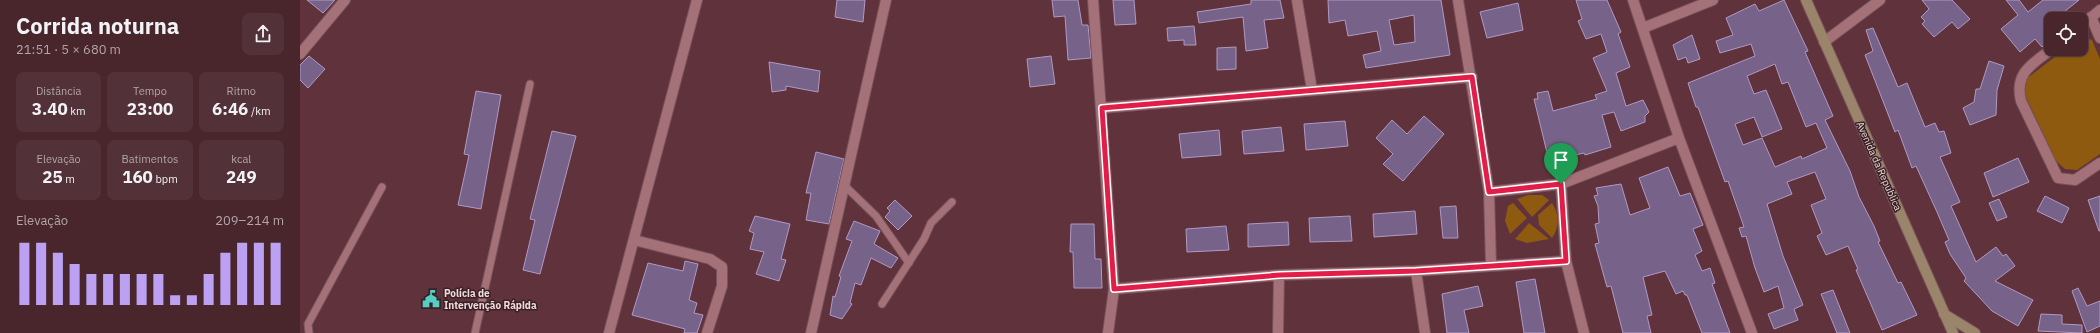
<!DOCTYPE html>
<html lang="pt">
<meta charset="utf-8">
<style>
:root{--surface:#48262c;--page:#523238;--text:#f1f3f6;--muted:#b1a5a9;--line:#604348;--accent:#bca0f2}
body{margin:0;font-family:"IBM Plex Sans",sans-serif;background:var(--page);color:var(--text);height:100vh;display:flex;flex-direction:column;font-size:15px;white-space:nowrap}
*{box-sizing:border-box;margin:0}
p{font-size:13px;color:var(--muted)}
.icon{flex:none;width:22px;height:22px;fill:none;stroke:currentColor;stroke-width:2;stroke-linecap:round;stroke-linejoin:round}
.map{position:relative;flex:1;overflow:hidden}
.sheet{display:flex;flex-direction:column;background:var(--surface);width:300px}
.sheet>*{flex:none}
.buttons{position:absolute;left:1744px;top:12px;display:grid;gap:8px}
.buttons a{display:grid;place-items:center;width:44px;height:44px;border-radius:8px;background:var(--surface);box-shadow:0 1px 3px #0004,0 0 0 1px var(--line);font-size:20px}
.pin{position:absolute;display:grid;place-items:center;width:34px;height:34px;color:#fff;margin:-41px -17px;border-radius:50% 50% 50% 0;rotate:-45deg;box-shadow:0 0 4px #0007}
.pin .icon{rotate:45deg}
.round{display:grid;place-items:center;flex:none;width:42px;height:42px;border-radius:8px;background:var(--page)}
.summary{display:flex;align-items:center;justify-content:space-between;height:68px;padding:0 16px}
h1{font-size:22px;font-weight:800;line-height:30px}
.figures{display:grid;grid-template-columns:repeat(3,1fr);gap:6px;height:68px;padding:4px 16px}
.figures div{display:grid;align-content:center;border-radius:8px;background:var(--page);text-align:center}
.figures b{font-size:17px;font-weight:800}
.figures small{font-size:11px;font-weight:400}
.figures p{font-size:11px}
.chart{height:112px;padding:8px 16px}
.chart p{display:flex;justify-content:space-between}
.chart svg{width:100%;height:72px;margin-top:4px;stroke:var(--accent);stroke-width:6}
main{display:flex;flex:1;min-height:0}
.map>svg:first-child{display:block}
.green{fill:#8e5a0f}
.building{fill:#77628a;stroke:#b099c4;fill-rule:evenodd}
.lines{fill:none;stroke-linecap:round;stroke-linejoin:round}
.lane-casing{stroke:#78525a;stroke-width:9}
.street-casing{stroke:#78525a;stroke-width:12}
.secondary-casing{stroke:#78525a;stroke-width:12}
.lane{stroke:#a47179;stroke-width:7}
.street{stroke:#a47179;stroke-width:10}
.secondary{stroke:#9a846a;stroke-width:10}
.route-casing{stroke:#fff;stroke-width:8}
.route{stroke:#e11d48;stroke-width:5}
.labels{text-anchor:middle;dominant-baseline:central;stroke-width:3;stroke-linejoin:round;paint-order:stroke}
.street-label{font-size:10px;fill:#f4d7db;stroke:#372226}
.poi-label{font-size:10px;font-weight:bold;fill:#f4d7db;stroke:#372226;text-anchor:start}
</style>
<main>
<section class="sheet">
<div class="summary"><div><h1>Corrida noturna</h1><p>21:51 · 5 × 680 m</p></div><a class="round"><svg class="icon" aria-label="share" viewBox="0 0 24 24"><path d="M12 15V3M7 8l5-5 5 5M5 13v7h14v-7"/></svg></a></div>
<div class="figures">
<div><p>Distância</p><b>3.40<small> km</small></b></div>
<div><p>Tempo</p><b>23:00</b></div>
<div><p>Ritmo</p><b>6:46<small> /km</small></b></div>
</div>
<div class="figures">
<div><p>Elevação</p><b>25<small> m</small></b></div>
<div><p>Batimentos</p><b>160<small> bpm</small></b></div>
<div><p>kcal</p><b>249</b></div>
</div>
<div class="chart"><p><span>Elevação</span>209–214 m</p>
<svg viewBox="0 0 160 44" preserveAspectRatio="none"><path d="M5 44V6M15 44V6M25 44V12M35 44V19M45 44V25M55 44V25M65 44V25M75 44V25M85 44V25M95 44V38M105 44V38M115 44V25M125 44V12M135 44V6M145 44V6M155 44V6"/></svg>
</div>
</section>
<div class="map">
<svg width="1800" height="333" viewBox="0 0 1800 333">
<rect width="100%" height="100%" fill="#60323b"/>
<path class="green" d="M1782,37L1792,40L1800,59V154L1777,170L1765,169L1756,161L1723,91L1725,80L1765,49H1781Z
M1228,195H1242L1249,200L1232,217L1217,199Z
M1213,203L1227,218L1210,234L1205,221L1208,206Z
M1252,203C1259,213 1260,228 1252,238L1239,225L1238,215Z
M1229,223L1249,239L1227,243L1215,239Z"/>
<path class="building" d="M7,0H35L23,13Z
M537,0H565L563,22L535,17Z
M752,0H778L782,25H788L791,58L768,60L765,16L754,17Z
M813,0H834L836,24L815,25Z
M951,0H980L984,18L964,20L968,48L946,51L943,17L899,23L897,12L951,4Z
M1028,0H1141L1150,55L1066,68L1063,55L1081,51L1077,31L1048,36L1045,20L1029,23ZM1114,15L1115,42L1094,45L1089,20Z
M1276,0H1307L1321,32L1318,34L1330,67L1316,73L1326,106L1343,100L1349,112L1345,116V122L1321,131L1314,112L1302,115L1311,147L1285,155L1284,153L1249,161L1234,99H1238L1237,93L1248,91L1253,111L1297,99L1295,95L1307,91L1293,58L1307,52L1301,34L1286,39L1278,21L1282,19Z
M1484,0L1508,51L1505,52L1533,116L1525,120L1550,171L1559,197L1574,226L1580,241L1578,242L1598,283L1601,282L1617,315L1582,330L1556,270L1558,269L1548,246L1526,255L1517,236L1522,233L1511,205L1526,199L1515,172L1487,182L1492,194L1467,204L1483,256L1503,305L1494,309L1498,320L1474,329L1468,314L1484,308L1478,286L1464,292L1455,268L1446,236L1442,237L1439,228L1444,227L1428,181L1425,182L1398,107H1396L1388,83L1455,56L1451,44L1420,53L1416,41L1433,35L1426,18L1455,4L1459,11ZM1475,64L1482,84L1488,82L1506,127L1516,123L1527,148L1502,159L1501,156L1475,167L1462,138L1443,145L1435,124L1454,117L1462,137L1482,129L1466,90L1454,94L1447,76Z
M1622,0H1652L1670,19L1658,29L1652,22L1634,37L1622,24L1625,21L1621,17L1629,9Z
M1706,0H1719L1728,12L1743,0H1779L1755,19H1751V26L1744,32L1751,40L1742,47L1735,39L1720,52L1701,29L1718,15Z
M1218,3L1223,30L1187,38L1180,12Z
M894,26L896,45H884V40L868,41L867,28Z
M1573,28L1598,87L1607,83L1625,127L1635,123L1639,132L1644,131L1651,153L1640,157L1660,202L1651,206L1676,262L1696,247L1703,256L1706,254L1715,266L1695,281L1733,300L1718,326L1692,311L1664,281L1666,278L1650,254L1645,242L1649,240L1637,212L1616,166L1612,168L1598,130L1595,132L1565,55L1573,51L1566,30Z
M1392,35L1400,59L1388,63L1386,57L1378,60L1373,45Z
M936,47V69L917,70V48Z
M9,56L25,69L8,88L0,80V65Z
M751,56L755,84L730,87L727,59Z
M1689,61L1704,66L1697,90L1696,115L1670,125L1663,108L1674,102L1676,89H1680Z
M469,62L520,71L518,92L486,86V90L472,92Z
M176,91L201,95L181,209L158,205L169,155L164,154Z
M1124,116L1144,134L1103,181L1083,164L1093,154L1076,138L1092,120L1107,134Z
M1045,121L1048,146L1006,150L1004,124Z
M981,127L984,151L944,154L942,131Z
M919,130L921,155L882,158L879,134Z
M252,131L276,136L240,274L223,270L235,220L230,219Z
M516,152L544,159L529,224L506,220L511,193H506Z
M1718,158L1729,182L1693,197L1684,173Z
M1368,167L1380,196L1390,193L1403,225L1393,229L1402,251L1395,255L1402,271L1410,268L1415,283L1412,284L1430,333H1402L1387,295H1385L1383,291L1376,294L1365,271L1343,277L1352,315L1347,316L1351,333H1323L1311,286L1307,287L1295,244L1299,243L1295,224L1299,223L1298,206L1294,196L1298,195L1296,188L1321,184L1330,215L1350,208L1339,178Z
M1745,196L1769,208L1762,223L1737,211Z
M1800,196V231H1799L1788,200Z
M1699,199L1707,217L1697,221L1689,203Z
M595,200L612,216L598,230L585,217L590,211L587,208Z
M1156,206L1158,238H1143L1140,207Z
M1115,211L1117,234L1074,237L1073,214Z
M455,216L490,224L481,259L486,260L479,281L456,274L464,252L450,249L454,233L449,231Z
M1050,216L1052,241L1010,242L1009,218Z
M554,221L580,231L574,244L598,258L591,268L571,258L561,285L555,283L550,303L552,304L542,319L530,315L533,296L535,297L541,277L539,276L552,241L546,239Z
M988,222L989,245L948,247V224Z
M771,224H794L795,259H801L802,288H774L773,252H770Z
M926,226L929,250L887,252L886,229Z
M385,261L398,264L389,300L397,303L394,313L403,315L397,333H384L385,329L332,315L348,263L383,271Z
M1235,279L1245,333H1224L1216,282Z
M1178,286L1183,306L1164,310L1169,333H1147L1142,294Z
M1778,288L1787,306L1800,301V326L1787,332L1772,291Z
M1533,290L1550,333H1537L1521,294Z
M1741,314L1762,315V324L1782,325V333L1738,331Z"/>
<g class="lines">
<g class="lane-casing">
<path id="lane" d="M545,186L576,216L609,263
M582,304L624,239L631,223L652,202
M9,333L8,324L82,187
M175,333L230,84"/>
</g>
<g class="street-casing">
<path id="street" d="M793,0L814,289L808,333
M997,0L1012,90
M1158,0L1189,192L1191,265
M1333,0L1379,138L1452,333
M1791,17L1800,38
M1781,26L1800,10
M1343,28L1413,0
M1524,42L1580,0
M1752,49C1732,64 1714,73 1721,101L1758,178L1775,180L1800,163
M0,54L45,0
M802,108L1172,77
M1261,184L1266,261L1284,333
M1189,192L1261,184L1379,138
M334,240L410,259L422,267V286L407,333
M1116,271L1125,333
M814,289L979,275L1116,271L1266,261
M309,333L397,0
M511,333L586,0
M978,333L979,275"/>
</g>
<g class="secondary-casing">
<path id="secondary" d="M1506,0L1653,333
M1644,314L1675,333"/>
</g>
<use href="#lane" class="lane"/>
<use href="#street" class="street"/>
<use href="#secondary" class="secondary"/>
</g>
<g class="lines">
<g class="route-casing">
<path id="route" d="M1172,77L1189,192L1261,184L1266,261L1116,271L980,275L814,289L802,108Z"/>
</g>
<use href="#route" class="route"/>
</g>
<defs>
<g id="civic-bare" transform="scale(1.38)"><path d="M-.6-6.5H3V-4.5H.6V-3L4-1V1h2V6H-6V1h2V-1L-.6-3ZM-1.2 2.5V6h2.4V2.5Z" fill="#55cec5" stroke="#372226" stroke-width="2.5" paint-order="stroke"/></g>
</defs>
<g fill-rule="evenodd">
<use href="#civic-bare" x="131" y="299"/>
</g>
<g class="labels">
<g class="street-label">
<text transform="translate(1579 166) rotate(66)">Avenida da Republica</text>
</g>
<g class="poi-label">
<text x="144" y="293">Polícia de<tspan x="144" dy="12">Intervenção Rápida</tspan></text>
</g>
</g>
</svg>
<div class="buttons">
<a><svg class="icon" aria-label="locate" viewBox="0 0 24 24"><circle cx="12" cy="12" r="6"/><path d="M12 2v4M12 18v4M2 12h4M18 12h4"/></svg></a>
</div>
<div class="pin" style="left:1261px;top:184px;background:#1e9e55"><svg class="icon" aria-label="arrive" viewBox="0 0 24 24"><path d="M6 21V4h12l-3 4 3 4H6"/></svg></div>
</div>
</main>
